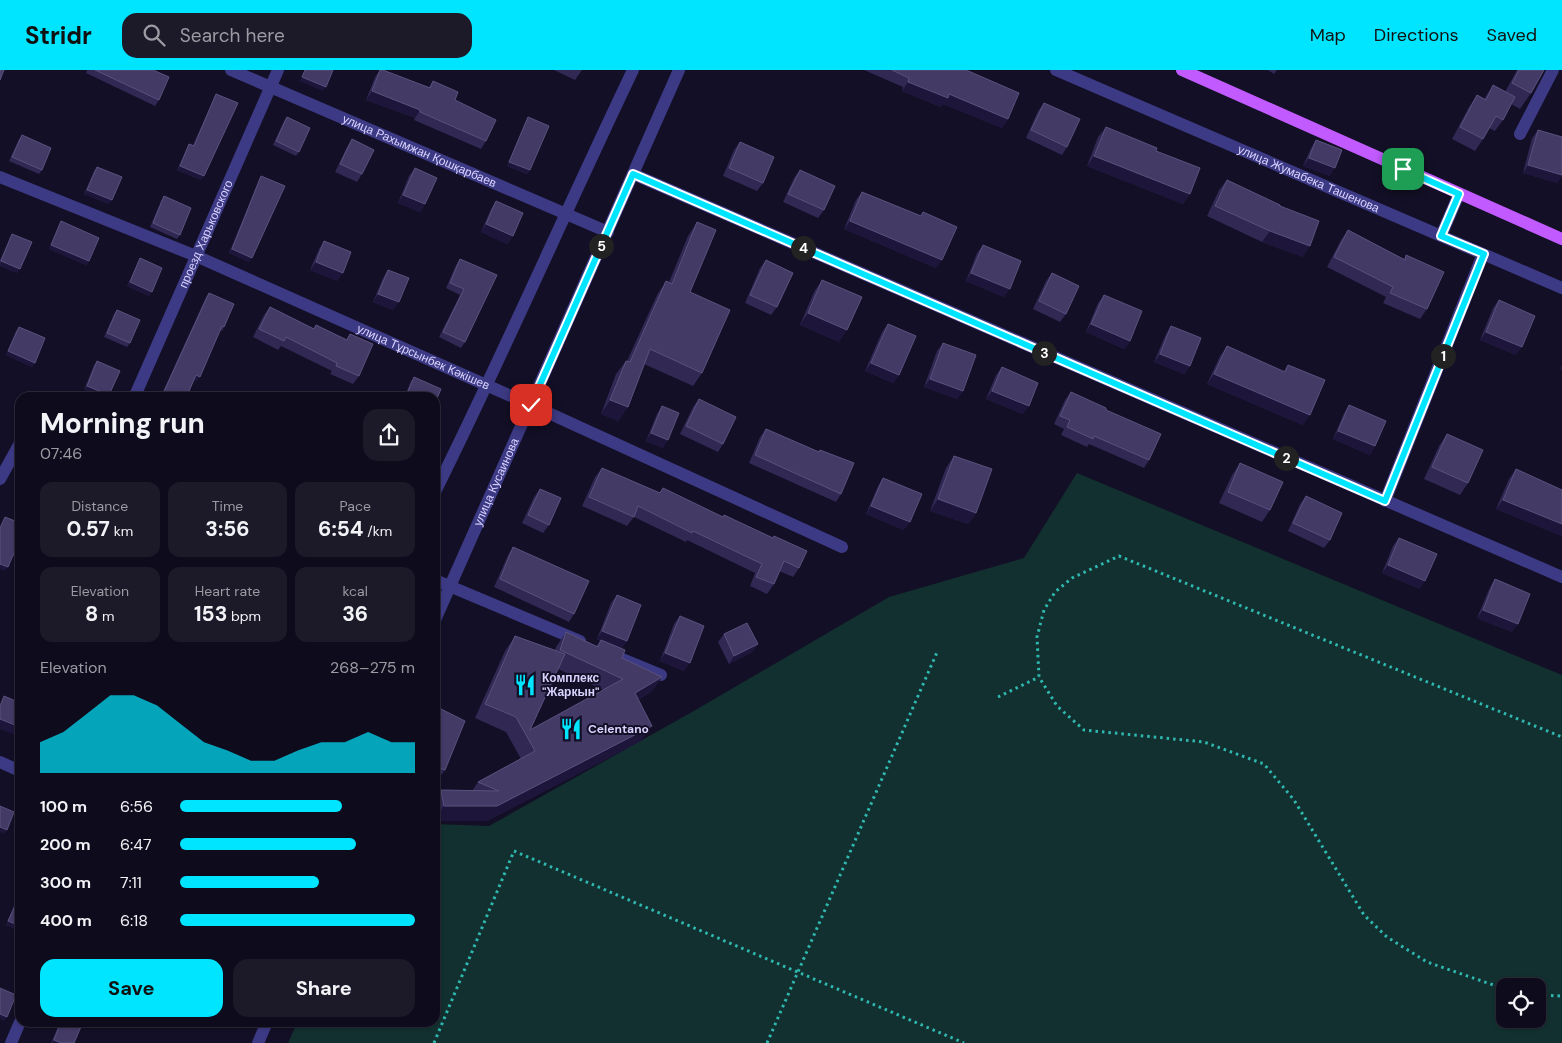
<!DOCTYPE html>
<meta charset="utf-8">
<style>
:root{--surface:#0e0b1c;--page:#1c1929;--text:#f1f3f6;--muted:#9b9ba3;--line:#2e2b3b;--accent:#00e5ff}
body{margin:0;font-family:"DM Sans",sans-serif;background:var(--page);color:var(--text);height:100vh;display:flex;flex-direction:column;font-size:19px;white-space:nowrap}
*{box-sizing:border-box;margin:0}
p{font-size:16px;color:var(--muted)}
.icon{flex:none;width:28px;height:28px;fill:none;stroke:currentColor;stroke-width:2;stroke-linecap:round;stroke-linejoin:round}
.map{position:relative;flex:1;overflow:hidden}
.details{position:absolute;left:15px;top:322px;width:425px;height:635px;display:flex;flex-direction:column;background:var(--surface);border-radius:15px;box-shadow:0 1px 4px #0004,0 0 0 1px var(--line)}
.details>*{flex:none}
.buttons{position:absolute;left:1496px;top:908px;display:grid;gap:10px}
.buttons a{display:grid;place-items:center;width:50px;height:50px;border-radius:10px;background:var(--surface);box-shadow:0 1px 4px #0004,0 0 0 1px var(--line);font-size:25px}
.pin{position:absolute;display:grid;place-items:center;width:42px;height:42px;color:#fff;margin:-21px;border-radius:10px;box-shadow:0 2px 8px #0006}
.km{position:absolute;width:25px;height:25px;margin:-12px;border-radius:50%;background:#222;color:#fff;font-size:14px;line-height:25px;text-align:center}
.round{display:grid;place-items:center;flex:none;width:52px;height:52px;border-radius:15px;background:var(--page)}
.overview{display:flex;align-items:center;justify-content:space-between;height:85px;padding:0 25px}
h1{font-size:28px;font-weight:700;line-height:38px}
.metrics{display:grid;grid-template-columns:repeat(3,1fr);gap:8px;height:85px;padding:5px 25px}
.metrics div{display:grid;align-content:center;border-radius:12px;background:var(--page);text-align:center}
.metrics b{font-size:21px;font-weight:700}
.metrics small{font-size:14px;font-weight:400}
.metrics p{font-size:14px}
.chart{height:140px;padding:10px 25px}
.chart p{display:flex;justify-content:space-between}
.chart svg{width:100%;height:90px;margin-top:5px;fill:var(--accent);opacity:.7}
.button{display:flex;gap:10px;margin-top:auto;padding:10px 25px}
.button a{flex:1;height:58px;border-radius:15px;background:var(--accent);color:#111;font-size:20px;font-weight:700;line-height:58px;text-align:center}
.button a+a{background:var(--page);color:var(--text)}
ul{padding:0 25px;list-style:none;font-size:16px}
li{display:grid;grid-template-columns:80px 60px 1fr;align-items:center;height:38px}
li i{height:12px;border-radius:6px;background:var(--accent)}
header{display:flex;align-items:center;gap:30px;box-sizing:border-box;height:70px;padding:0 25px;background:var(--accent);color:#111}
header strong{font-size:24px}
nav{display:flex;gap:28px;margin-inline-start:auto;font-size:18px}
.search{width:350px;height:45px;background:var(--page);display:flex;align-items:center;gap:12px;box-sizing:border-box;padding:0 18px;border-radius:15px;color:var(--muted);font-size:19px}
.map>svg:first-child{display:block}
.green{fill:#12302f;fill-rule:evenodd}
.lines{fill:none;stroke-linecap:round;stroke-linejoin:round}
.path{stroke:#2fb8b0;stroke-width:3;stroke-dasharray:2.5 4;stroke-linecap:butt}
.minor{stroke:#3d3a85;stroke-width:12}
.major{stroke:#c25bff;stroke-width:12}
.wall{fill:#312854;fill-rule:evenodd}
.shaded-wall{fill:#1d163a}
.building{fill:#433a66;stroke:#5a527e}
.route-casing{stroke:#fff;stroke-width:10}
.route{stroke:#00e5ff;stroke-width:6}
.labels{text-anchor:middle;dominant-baseline:central;stroke-width:4;stroke-linejoin:round;paint-order:stroke}
.street-label{font-size:12px;fill:#d9d4ff;stroke:#130f26}
.poi-label{font-size:12px;font-weight:bold;fill:#d9d4ff;stroke:#130f26;text-anchor:start}
</style>
<header>
<strong>Stridr</strong>
<div class="search"><svg class="icon" aria-label="search" viewBox="0 0 24 24"><circle cx="10" cy="10" r="6"/><path d="M15 15l6 6"/></svg>Search here</div>
<nav><a>Map</a><a>Directions</a><a>Saved</a></nav>
</header>
<div class="map">
<svg width="1562" height="973" viewBox="0 0 1562 973">
<rect width="100%" height="100%" fill="#130f26"/>
<path class="green" d="M1077,403L1562,605V973H288L297,953L435,952V754L489,756L692,642L889,527L1024,488ZM1538,916V949H1505V916Z"/>
<g class="lines">
<path class="path" d="M998,627L1039,607
M1505,919L1427,892L1387,867L1364,845L1294,730L1264,694L1204,672L1084,660L1057,636L1039,607L1037,567L1044,540L1055,522L1072,508L1119,486L1562,667
M1538,925L1562,926
M434,973L514,781L964,973
M767,973L938,580"/>
<g class="minor">
<path id="s1" d="M231,0L608,162"/>
<path id="s2" d="M1056,0L1562,218"/>
<path d="M1520,64L1553,0"/>
<path d="M633,104L1562,507"/>
<path id="s3" d="M0,107L196,186L531,335L842,477"/>
<path d="M1441,166L1459,124"/>
<path id="s4" d="M134,328L278,0"/>
<path d="M0,409L20,373"/>
<path d="M435,422C504,283 566,140 633,0"/>
<path d="M1385,431L1483,184"/>
<path d="M435,510L580,571"/>
<path id="s5" d="M435,550L679,0"/>
<path d="M615,586L661,605"/>
<path d="M0,692L20,701"/>
<path d="M11,973L20,952"/>
<path d="M258,973L267,952"/>
</g>
<path class="major" d="M1182,0L1562,169"/>
</g>
<path class="wall" d="M87,0H153L159,30L155,36L86,3Z
M380,0L429,17L433,11L455,30L486,71L481,79L414,50L415,48L366,30L375,7Z
M554,0H582L575,10Z
M864,0H966L1008,49L1002,58L943,34L941,37L902,21L903,17Z
M1268,0H1277L1274,4Z
M1517,0H1544L1531,23L1520,39L1511,34L1503,50L1495,61L1489,58L1483,69L1475,81L1452,69L1469,37L1477,25L1484,29L1493,15L1505,22Z
M216,24L201,110L177,100L187,78L189,74L193,75L214,28Z
M1044,33L1067,77L1062,85L1026,68L1038,41Z
M287,47L299,82L296,86L273,75L284,51Z
M528,47L530,100L527,104L507,96L526,51Z
M1106,57L1156,81L1190,124L1183,134L1087,96L1098,67Z
M1538,60L1562,67V106L1557,113L1523,103L1532,68Z
M22,65L42,100L39,104L9,91L19,69Z
M352,69L362,104L357,112L335,102L347,77Z
M1316,70L1330,106L1303,96L1311,78Z
M740,72L763,113L757,121L723,106L734,80Z
M97,97L109,134L84,124L94,101Z
M415,98L425,134L420,142L398,133L409,106Z
M800,100L824,140L818,148L783,132L794,108Z
M261,106L249,192L229,183L259,110Z
M1227,110L1280,136L1303,187L1262,172L1207,146L1219,120Z
M862,122L921,146L923,142L936,198L844,159L856,130Z
M164,126L180,165L177,169L150,157L161,131Z
M496,131L513,166L507,174L481,162L491,139Z
M61,151L89,191L86,195L49,179L59,155Z
M697,152L690,222L702,303L693,316L644,294L628,337L618,351L601,344L616,304L626,291H627L657,225L666,211L669,212L688,166Z
M1348,160L1404,189L1406,185L1427,239L1420,249L1383,233L1386,227L1327,197L1341,170Z
M12,164L17,203L0,196V190L10,168Z
M324,171L337,211L310,200L319,179Z
M983,175L1004,227L966,211L977,183Z
M140,188L149,226L127,216L138,192Z
M460,189L497,205L465,272L461,278L439,267L460,225L446,218L456,195Z
M766,190L777,237L771,245L745,233L760,198Z
M388,200L393,240L373,232L383,208Z
M1052,203L1066,244L1060,252L1033,239L1046,211Z
M822,210L839,272L800,255L814,222Z
M209,223L224,257L222,261L220,260L197,311L194,310L186,328H160L206,227Z
M1104,225L1130,271L1124,279L1086,262L1098,233Z
M1499,230L1516,285L1480,270L1493,238Z
M270,237L314,259L316,255L346,270L350,264L359,306L353,314L330,304L332,301L281,276L278,280L253,267L264,245Z
M117,240L130,273L127,277L104,267L114,244Z
M888,254L899,305L893,313L865,301L882,262Z
M1171,256L1190,296L1184,304L1154,292L1166,264Z
M19,257L35,293L32,297L6,285L16,261Z
M943,273L963,321L957,329L924,317L937,281Z
M1227,276L1283,302L1288,295L1303,355L1207,314L1220,286Z
M97,291L120,301L84,320L94,295Z
M1002,297L1023,344L986,329L996,305Z
M414,307L435,328H404L411,311Z
M1071,322L1106,340L1149,390L1144,398L1089,374L1087,377L1061,365L1064,359L1054,354L1065,330Z
M699,329L723,374L718,382L680,364L693,337Z
M1349,335L1375,376L1370,385L1333,369L1344,343Z
M662,336L663,378L646,371L657,344Z
M766,359L819,382L820,380L841,424L836,432L749,393L760,367Z
M1447,364L1468,413L1460,425L1424,409L1439,376Z
M954,386L976,443L968,454L930,441L946,398Z
M1240,393L1270,440L1262,452L1219,433L1232,405Z
M602,398L659,423L663,418L722,447L773,468L774,466L799,498L793,507L779,501L774,514L767,524L750,516L755,503L687,470L686,472L634,447L627,456L582,436L595,407Z
M1516,399L1562,420V466L1496,439L1509,409Z
M883,408L904,460L866,444L878,416Z
M540,419L549,455L543,463L522,453L534,427Z
M1306,426L1330,470L1324,478L1288,461L1300,434Z
M1399,468L1420,519L1382,503L1393,476Z
M513,477L574,544L569,552L494,517L508,485Z
M1495,509L1512,562L1477,548L1490,517Z
M617,525L627,571L622,578V588L662,607L652,621L638,630L641,671L487,751H435V729L441,720L472,721L478,712L521,689L506,662L475,648L505,581L515,566L555,580L556,577L566,562L596,576L600,571L597,569L611,533ZM558,599L604,620L530,660Z
M680,546L684,601L660,591L674,554Z
M724,564L758,574L752,582L729,594L718,572Z
M435,636L445,700L436,712L435,711Z
M19,827L20,828V861L6,855L16,831Z
M60,952H83L74,973H51Z"/>
<path class="shaded-wall" d="M302,7L326,17L323,21L299,11Z
M908,12L949,24L1008,49L1002,58L943,34L941,37L902,21Z
M372,21L420,40L415,48L366,30Z
M1094,86L1190,124L1183,134L1087,96Z
M1309,88L1335,98L1330,106L1303,96Z
M509,92L530,100L527,104L507,96Z
M1528,95L1562,105V106L1557,113L1523,103Z
M180,96L204,106L201,110L177,100Z
M87,120L112,130L109,134L84,124Z
M403,125L425,134L420,142L398,133Z
M850,151L942,190L936,198L844,159Z
M486,154L513,166L507,174L481,162Z
M1270,161L1310,176L1303,187L1262,172Z
M51,175L89,191L86,195L49,179Z
M232,179L252,188L249,192L229,183Z
M1,191L20,199L17,203L0,196Z
M316,192L343,203L337,211L310,200Z
M971,203L1010,219L1004,227L966,211Z
M130,212L152,222L149,226L127,216Z
M378,224L399,232L393,240L373,232Z
M808,243L847,260L839,272L800,255Z
M1091,254L1130,271L1124,279L1086,262Z
M1486,262L1522,277L1516,285L1480,270Z
M8,281L35,293L32,297L6,285Z
M1160,284L1190,296L1184,304L1154,292Z
M871,293L899,305L893,313L865,301Z
M1562,295V300L1559,299Z
M1214,304L1310,345L1303,355L1207,314Z
M196,305L200,307L197,311L193,309Z
M930,309L963,321L957,329L924,317Z
M87,316L109,325L107,328H102L84,320Z
M992,321L1029,336L1023,344L986,329Z
M610,330L628,337L618,351L601,344Z
M1338,361L1375,376L1370,385L1333,369Z
M651,363L668,370L663,378L646,371Z
M938,429L976,443L968,454L930,441Z
M1503,430L1562,454V466L1496,439Z
M871,436L910,452L904,460L866,444Z
M0,494L8,497L5,501L0,499Z
M1388,495L1425,511L1420,519L1382,503Z
M1483,540L1518,554L1512,562L1477,548Z
M602,561L627,571L621,579L597,569Z
M758,574L752,582L729,594L734,586Z
M665,583L690,593L684,601L660,591Z
M662,607L652,621L624,638L635,623Z
M0,649L20,657V667L0,659Z
M652,656L641,671L487,751H435V749L444,736H497Z
M0,757L7,760L4,764L0,762Z
M8,851L20,856V861L6,855Z
M0,944L7,947L4,951L0,949Z
M54,970L61,973H51Z"/>
<path class="building" d="M0,0H4L0,10Z
M95,0H153L169,7L159,30Z
M305,0H333L326,17L302,7Z
M380,0H383L430,18L433,11L458,22L455,30L496,50L486,71L420,42V40L372,21Z
M892,0H966L1019,23L1008,49L949,24L948,28L908,12L909,8Z
M1519,0H1544L1531,23L1512,13Z
M1493,15L1515,27L1503,50L1496,46L1483,69L1460,57L1477,25L1486,30Z
M216,24L238,33L204,106L180,96L189,74L194,76Z
M1044,33L1080,49L1067,77L1031,60Z
M287,47L310,58L299,82L276,71Z
M528,47L549,56L530,100L509,92Z
M1106,57L1157,78L1156,81L1200,98L1190,124L1094,86Z
M1538,60L1562,67V105L1528,95Z
M22,65L51,78L42,100L12,87Z
M352,69L374,80L362,104L340,94Z
M1316,70L1342,80L1335,98L1309,88Z
M740,72L774,87L763,113L729,98Z
M97,97L122,107L112,130L87,120Z
M415,98L437,108L425,134L403,125Z
M800,100L835,116L824,140L788,124Z
M261,106L285,116L252,188L232,179Z
M1227,110L1280,135V136L1319,151L1310,176L1270,161L1215,136Z
M862,122L921,146L923,142L957,157L942,190L850,151Z
M164,126L191,138L180,165L153,153Z
M496,131L523,143L513,166L486,154Z
M61,151L99,168L89,191L51,175Z
M697,152L716,160L690,222L730,240L702,303L650,279L628,337L610,330L626,291L630,292L666,211L672,214Z
M1348,160L1405,190L1406,185L1444,202L1427,239L1390,223L1393,217L1334,187Z
M12,164L32,172L20,199L1,191Z
M324,171L351,182L343,203L316,192Z
M983,175L1021,191L1010,219L971,203Z
M140,188L162,198L152,222L130,212Z
M460,189L497,205L465,272L443,262L464,219L450,213Z
M766,190L793,203L777,237L750,225Z
M388,200L409,208L399,232L378,224Z
M1052,203L1079,216L1066,244L1039,231Z
M822,210L862,227L847,260L808,243Z
M209,223L234,234L224,257L222,256L200,307L196,305L186,328H161Z
M1104,225L1142,241L1130,271L1091,254Z
M1499,230L1535,246L1522,277L1486,262Z
M270,237L314,259L316,255L347,270L350,264L373,274L359,306L336,296L337,293L286,267L284,271L259,259Z
M117,240L140,250L130,273L107,263Z
M888,254L916,266L899,305L871,293Z
M1171,256L1201,268L1190,296L1160,284Z
M19,257L45,268L35,293L8,281Z
M943,273L976,285L963,321L930,309Z
M1227,276L1285,302L1288,295L1325,310L1310,345L1214,304Z
M97,291L120,301L109,325L87,316Z
M1002,297L1038,313L1029,336L992,321Z
M414,307L441,319L435,333V328H405Z
M1071,322L1106,338V340L1161,364L1149,390L1094,366L1093,369L1067,357L1070,350L1060,346Z
M699,329L736,347L723,374L686,356Z
M1349,335L1386,351L1375,376L1338,361Z
M662,336L679,343L668,370L651,363Z
M766,359L819,382L820,380L854,393L841,424L755,385Z
M1447,364L1483,380L1468,413L1432,397Z
M954,386L992,399L976,443L938,429Z
M1240,393L1283,412L1270,440L1228,422Z
M602,398L660,423L663,418L723,447L724,445L773,468L774,466L807,481L799,498L784,491L774,514L756,507L762,494L693,461L692,463L638,436L634,447L589,427Z
M1516,399L1562,420V454L1503,430Z
M883,408L922,424L910,452L871,436Z
M540,419L561,428L549,455L528,445Z
M1306,426L1342,443L1330,470L1293,453Z
M5,447L20,453V469L8,497L0,494V458Z
M1399,468L1437,484L1425,511L1388,495Z
M513,477L589,511L574,544L500,509Z
M1495,509L1530,524L1518,554L1483,540Z
M617,525L641,535L627,571L602,561Z
M680,546L704,556L690,593L665,583Z
M747,553L758,574L734,586L724,564Z
M566,562L598,577L601,570L625,580L622,588L662,607L635,623L652,656L497,736H444L441,720L499,721L478,712L535,681L516,647L485,634L515,566L565,584L530,660L623,609L560,580Z
M4,626L20,633V657L0,649V636Z
M435,636L465,651L445,700L435,696Z
M0,736L14,742L7,760L0,757Z
M19,827L20,828V856L8,851Z
M0,918L16,925L7,947L0,944Z
M61,952H83L74,973H61L54,970Z"/>
<g class="lines">
<g class="route-casing">
<path id="route" d="M531,335L633,104L1385,431L1484,184L1441,166L1459,124L1403,99"/>
</g>
<use href="#route" class="route"/>
</g>
<defs>
<g id="restaurant-bare" transform="scale(1.725)"><path d="M-5-6h1v4h1v-4h1v4h1v-4h1v5L-1.5 .5V6h-2V.5L-5-1ZM5-6V6H3V1.5H1.5Q1.5-4 5-6Z" fill="#00e5ff" stroke="#130f26" stroke-width="2.5" paint-order="stroke"/></g>
</defs>
<g fill-rule="evenodd">
<use href="#restaurant-bare" x="525" y="615"/>
<use href="#restaurant-bare" x="571" y="659"/>
</g>
<g class="labels">
<g class="street-label">
<text stroke="none"><textPath href="#s1" startOffset="205">улица Рахымжан Қошқарбаев</textPath></text>
<text stroke="none"><textPath href="#s2" startOffset="275">улица Жумабека Ташенова</textPath></text>
<text stroke="none"><textPath href="#s4" startOffset="179">проезд Харьковского</textPath></text>
<text stroke="none"><textPath href="#s3" startOffset="460">улица Тұрсынбек Кәкішев</textPath></text>
<text stroke="none"><textPath href="#s5" startOffset="151">улица Кусаинова</textPath></text>
</g>
<g class="poi-label">
<text x="542" y="608">Комплекс<tspan x="542" dy="14">"Жаркын"</tspan></text>
<text x="588" y="659">Celentano</text>
</g>
</g>
</svg>
<div class="buttons">
<a><svg class="icon" aria-label="locate" viewBox="0 0 24 24"><circle cx="12" cy="12" r="6"/><path d="M12 2v4M12 18v4M2 12h4M18 12h4"/></svg></a>
</div>
<div class="pin" style="left:1403px;top:99px;background:#1e9e55"><svg class="icon" aria-label="arrive" viewBox="0 0 24 24"><path d="M6 21V4h12l-3 4 3 4H6"/></svg></div>
<div class="pin" style="left:531px;top:335px;background:#d93025"><svg class="icon" aria-label="check" viewBox="0 0 24 24"><path d="M5 12l5 5 9-10"/></svg></div>
<b class="km" style="left:1443px;top:286px">1</b>
<b class="km" style="left:1286px;top:388px">2</b>
<b class="km" style="left:1044px;top:283px">3</b>
<b class="km" style="left:803px;top:178px">4</b>
<b class="km" style="left:601px;top:176px">5</b>
<section class="details">
<div class="overview"><div><h1>Morning run</h1><p>07:46</p></div><a class="round"><svg class="icon" aria-label="share" viewBox="0 0 24 24"><path d="M12 15V3M7 8l5-5 5 5M5 13v7h14v-7"/></svg></a></div>
<div class="metrics">
<div><p>Distance</p><b>0.57<small> km</small></b></div>
<div><p>Time</p><b>3:56</b></div>
<div><p>Pace</p><b>6:54<small> /km</small></b></div>
</div>
<div class="metrics">
<div><p>Elevation</p><b>8<small> m</small></b></div>
<div><p>Heart rate</p><b>153<small> bpm</small></b></div>
<div><p>kcal</p><b>36</b></div>
</div>
<div class="chart"><p><span>Elevation</span>268–275 m</p>
<svg viewBox="0 0 160 44" preserveAspectRatio="none"><path d="M0 44V29L10 24L20 15L30 6L40 6L50 11L60 20L70 29L80 33L90 38L100 38L110 33L120 29L130 29L140 24L150 29L160 29V44z"/></svg>
</div>
<ul>
<li><b>100 m</b>6:56<i style="width:69%"></i></li>
<li><b>200 m</b>6:47<i style="width:75%"></i></li>
<li><b>300 m</b>7:11<i style="width:59%"></i></li>
<li><b>400 m</b>6:18<i style="width:100%"></i></li>
</ul>
<div class="button"><a>Save</a><a>Share</a></div>
</section>
</div>
